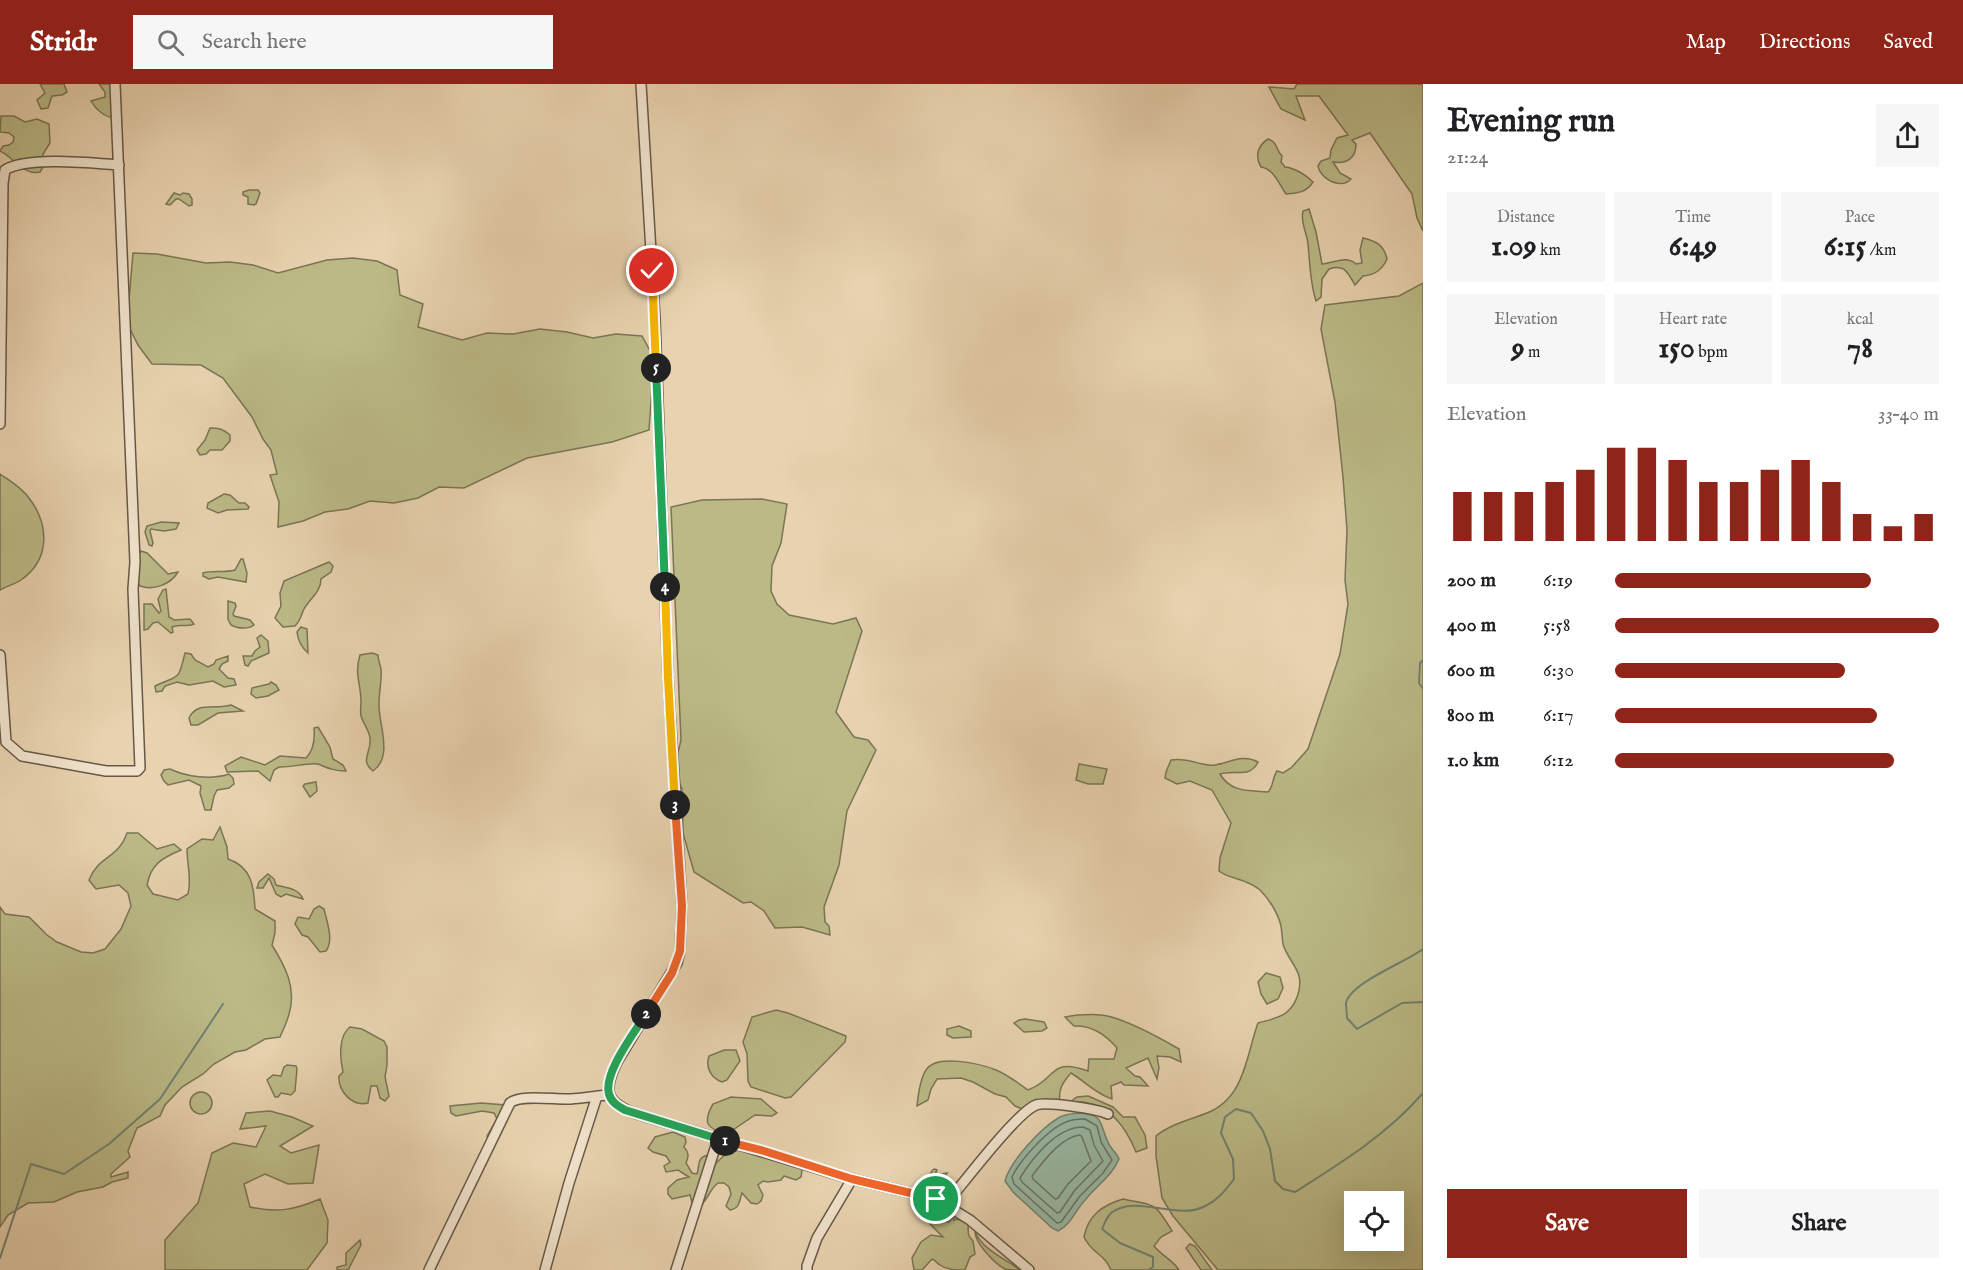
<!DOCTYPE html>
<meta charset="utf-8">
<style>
:root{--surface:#fff;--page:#f6f6f6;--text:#202124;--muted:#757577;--accent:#8f2418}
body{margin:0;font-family:"IM FELL English",serif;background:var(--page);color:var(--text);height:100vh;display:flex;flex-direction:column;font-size:22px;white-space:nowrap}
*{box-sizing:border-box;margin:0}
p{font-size:20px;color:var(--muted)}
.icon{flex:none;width:33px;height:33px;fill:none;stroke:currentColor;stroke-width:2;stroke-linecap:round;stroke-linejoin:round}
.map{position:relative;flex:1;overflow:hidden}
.drawer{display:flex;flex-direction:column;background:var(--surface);width:540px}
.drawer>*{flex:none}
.fabs{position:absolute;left:1344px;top:1107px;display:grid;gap:12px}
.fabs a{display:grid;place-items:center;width:60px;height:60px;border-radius:0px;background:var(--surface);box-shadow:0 6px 24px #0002;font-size:30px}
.pin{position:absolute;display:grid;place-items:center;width:51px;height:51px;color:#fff;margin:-26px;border:3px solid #fff;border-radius:50%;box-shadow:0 2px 6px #0007}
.km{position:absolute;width:30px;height:30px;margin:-15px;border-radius:50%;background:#222;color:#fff;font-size:16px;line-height:30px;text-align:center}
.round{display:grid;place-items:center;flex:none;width:63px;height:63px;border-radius:0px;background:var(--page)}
.headline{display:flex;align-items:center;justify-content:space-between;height:102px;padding:0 24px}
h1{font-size:33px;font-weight:700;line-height:45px}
.figures{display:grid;grid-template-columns:repeat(3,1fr);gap:9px;height:102px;padding:6px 24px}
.figures div{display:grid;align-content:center;border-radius:0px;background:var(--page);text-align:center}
.figures b{font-size:30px;font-weight:700}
.figures small{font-size:16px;font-weight:400}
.figures p{font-size:16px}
.chart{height:168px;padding:12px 24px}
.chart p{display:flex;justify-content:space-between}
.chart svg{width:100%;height:108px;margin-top:6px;stroke:var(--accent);stroke-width:6}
.cta{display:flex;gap:12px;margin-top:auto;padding:12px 24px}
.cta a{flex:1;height:69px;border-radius:0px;background:var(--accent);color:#fff;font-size:24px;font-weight:700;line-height:69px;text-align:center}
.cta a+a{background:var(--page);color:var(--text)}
ul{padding:0 24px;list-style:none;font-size:20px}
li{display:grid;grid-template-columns:96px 72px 1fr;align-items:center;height:45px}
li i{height:15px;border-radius:8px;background:var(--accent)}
header{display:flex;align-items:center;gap:36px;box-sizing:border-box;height:84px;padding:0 30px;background:var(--accent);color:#fff}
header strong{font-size:28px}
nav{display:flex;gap:33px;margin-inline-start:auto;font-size:21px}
.search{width:420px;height:54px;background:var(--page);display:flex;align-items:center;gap:15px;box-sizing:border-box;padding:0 21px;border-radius:0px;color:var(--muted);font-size:22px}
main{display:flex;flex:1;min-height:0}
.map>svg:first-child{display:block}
.green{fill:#bbba87;stroke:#7a7556;stroke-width:1.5;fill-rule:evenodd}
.water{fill:#98b8a5;stroke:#728272;stroke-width:1.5}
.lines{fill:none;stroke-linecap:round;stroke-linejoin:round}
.shore{stroke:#697466;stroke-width:1.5}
.stream{stroke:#728272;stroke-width:2}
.minor-casing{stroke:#665848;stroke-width:12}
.minor{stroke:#f0e2cb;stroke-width:9}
.split-1-casing{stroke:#fff;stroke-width:12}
.split-2-casing{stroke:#fff;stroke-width:12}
.split-3-casing{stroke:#fff;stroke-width:12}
.split-4-casing{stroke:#fff;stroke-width:12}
.split-5-casing{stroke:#fff;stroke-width:12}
.split-6-casing{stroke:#fff;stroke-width:12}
.split-1{stroke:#f0652b;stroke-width:8}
.split-2{stroke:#22a559;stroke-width:8}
.split-3{stroke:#f0652b;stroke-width:8}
.split-4{stroke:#f5b400;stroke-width:8}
.split-5{stroke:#22a559;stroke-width:8}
.split-6{stroke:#f5b400;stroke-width:8}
</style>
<header>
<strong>Stridr</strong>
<div class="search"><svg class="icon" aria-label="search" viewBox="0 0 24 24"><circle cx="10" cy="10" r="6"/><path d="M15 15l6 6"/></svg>Search here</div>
<nav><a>Map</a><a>Directions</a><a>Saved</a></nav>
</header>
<main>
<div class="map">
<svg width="1423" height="1186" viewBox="0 0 1423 1186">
<rect width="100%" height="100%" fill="#e8d2af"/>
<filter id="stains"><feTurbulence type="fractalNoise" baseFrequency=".00333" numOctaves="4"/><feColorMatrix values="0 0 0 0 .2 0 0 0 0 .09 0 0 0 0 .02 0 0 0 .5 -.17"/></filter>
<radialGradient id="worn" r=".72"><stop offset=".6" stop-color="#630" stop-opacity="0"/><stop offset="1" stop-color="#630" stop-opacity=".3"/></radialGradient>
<path class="green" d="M40,0H64L67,8L62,11L52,12L48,24L41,25L37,16L45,9Z
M99,0H113L114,34C105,33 96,26 91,17L105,13V8Z
M1297,0H1423V147L1417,134L1412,110L1370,49L1352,56L1356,60C1356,75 1346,80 1333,78L1340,89L1351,95C1341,106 1320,95 1318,82L1321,77L1330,74L1331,66L1337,54L1348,51L1319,12H1296L1305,36L1281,25L1269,3L1294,5Z
M1,32H14L25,38L37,35L49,40L50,59L43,70V83L40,88C24,92 13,73 0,67L3,62L9,61L13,58L14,53L9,49L0,48Z
M1268,55C1278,58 1275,65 1282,72L1281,78L1285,83C1295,84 1306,91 1313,98C1306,109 1297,109 1286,110C1279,100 1274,85 1261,83C1255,73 1257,62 1268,55Z
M249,106H258L260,109L256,120L254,121L248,120V113L243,111V108Z
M174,109L180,111L183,109L189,110L192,115V121L189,122L179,115H176L170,121L166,120Z
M1309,125L1316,148L1322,180C1335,179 1346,171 1356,180L1362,179L1360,166L1363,154C1376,157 1384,161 1387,175C1382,186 1375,191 1363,192L1355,201C1347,188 1345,180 1329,185L1322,195L1321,213L1316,217C1310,199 1310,180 1308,160C1307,149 1300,138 1303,127Z
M133,169L157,170L206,179L230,178L253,181L278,189L327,176L353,174L377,177L397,186L400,211L423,220L418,243L462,256L487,249L513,250L540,245L567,248L593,254L616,250L642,252L654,274L649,346L612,358L527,374L464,404L439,403L418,414L394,419L370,417L348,425L325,428L303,437L278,443L279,418L270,391L277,390L271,366L263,355L252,333L223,294L201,281L152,280L138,261L127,239Z
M1423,199V1186H1218L1173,1132L1162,1114L1156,1072V1052C1170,1040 1190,1036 1207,1029C1245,1014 1246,972 1258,939C1267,936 1280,935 1288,927C1297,919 1303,901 1298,889C1294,879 1286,871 1283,860C1282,854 1282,848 1281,842C1278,829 1269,815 1260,806C1246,794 1231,796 1219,787L1220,774L1231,739L1212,706L1190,697L1177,700L1165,694L1166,688L1171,676C1189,673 1202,683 1215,681C1231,678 1243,670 1258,678C1250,695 1234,685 1220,690C1231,709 1249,706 1268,708C1274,702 1272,694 1277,687L1283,689L1291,684L1308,665L1340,570L1348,520L1345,496L1347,446L1343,393L1335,318L1321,245L1325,221L1399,212ZM1354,1118H1394V1156H1354Z
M210,344C219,344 223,345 230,351V357L222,366H210L206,370L200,371L197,366L205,356Z
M0,390C10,397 21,403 29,414C49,440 51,475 21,496C15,500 7,502 0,506Z
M224,410L230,411L239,419H245L249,423L248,425L227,426L218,429L207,424L208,419Z
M762,415L787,420L781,459L772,482L771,507L777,520L789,531L833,540L856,534L862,547L836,628L854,653L868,656L876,666L847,727L839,781L824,823L825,838L829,842L830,851L802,843L775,844L764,827L751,818L743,819L694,788L683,749L682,705L676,691L677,673L681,656L671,423L702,416Z
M161,438L179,439L176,445L164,447L151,445L150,447L153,459L152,462L149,461L145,448L147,442Z
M141,467L147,469L168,490L178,488C171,500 154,507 140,502L138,499L139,470Z
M241,475H243L247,489L246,498L218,493L209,495L203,492V489C213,486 224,489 235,486Z
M329,478L333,482L331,488L321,495C321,508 310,514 304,525C301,531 301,536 295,542L283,543L275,534L281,522L280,509L284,497Z
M166,505L169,533L174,536L190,535L194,540C187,544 179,539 172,543L173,548L171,549L158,538L153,539L148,545L144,546V520H152L159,529L161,527L158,515L163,506Z
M228,517L235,519L236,522L233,530L234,532L250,536L254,541C249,545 238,545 231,541L228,535Z
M301,543L307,545L308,569C301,563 298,557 297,548Z
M261,551L268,557L269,569L251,577L248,582L245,581L243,572H252L255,567L260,563L257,554Z
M185,569L191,570L195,576L208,583L214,580L216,576L228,572V577L222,580L219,585L228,594L234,595L236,601L224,603L213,597L189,601L177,598L165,602L162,607L156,608L155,602C180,590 178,598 185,569Z
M372,569L378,571C378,576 380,580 381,585C382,596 379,608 379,619C378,640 394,672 373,687C359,676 372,668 370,654C369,646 363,639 361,632C360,627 361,623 361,618C361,599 354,591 360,571Z
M271,598L276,601L279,606L268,612L256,614L251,610L252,604L269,600Z
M231,621L243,627L218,629L198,641H191L189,634C197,617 215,626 231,621Z
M318,643L330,663L333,675L343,681L346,687C334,687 328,684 318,680C309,678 289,684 279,683L274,686L270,697L258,687L227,688L225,682L241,673L265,681L280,672L306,674C314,666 315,655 314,644Z
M1079,680L1107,685L1103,700H1088L1076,696Z
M170,685C187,693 211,696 229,690L233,694L234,700L229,704L217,706L214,712L211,726H205L200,709L201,702L189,696L168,701L164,697L161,691L164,686Z
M316,698L317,707L310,713L303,702L305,700Z
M220,743L227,763L228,775C252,783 254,803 255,825L275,837V849L272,861C285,882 297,904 289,930C287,938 283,946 280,953L265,955L246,966L235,968L214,980L203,990L182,1003L165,1021L160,1032L137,1044L128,1067L130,1073L111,1090V1093L128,1088V1094L112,1098L103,1103L77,1108L54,1118L28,1119L8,1131L0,1143V823L5,830L29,833L47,851L57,858L81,868L93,869L105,865L121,845L131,822L128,809L119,801L96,805L89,796C98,772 118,775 127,749H138L157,765L174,760L181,766C162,774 151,780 147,801L153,810L178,816L188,810C192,795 187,781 187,765L202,755L213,756Z
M268,790L274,795L276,801C287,804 298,804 303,815L286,810L281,813L276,810L269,794L263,804H257L259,798Z
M319,822L324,825C327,838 334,856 326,867L320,868L308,853L302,851L295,840L298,833L309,835L314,825Z
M1266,889L1280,893L1283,904L1278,915L1267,920L1261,910L1258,898Z
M776,926L788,929L846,952L845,958L791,1013L785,1014L751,1003L748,997L747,970L743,958L752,933Z
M1077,931C1085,931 1093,930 1101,931C1122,933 1160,954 1179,965L1181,978L1170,973L1157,972L1159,984L1157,995L1148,974L1126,984L1135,992L1140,993L1148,1002L1124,1001L1121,998L1111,1002L1112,1015C1094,1009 1086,998 1071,989C1062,999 1058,1006 1060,1019L1025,1026L1015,1022L1006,1013L995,1010L973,998L961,994L937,995L931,1005L928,1016L917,1022C918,1012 920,995 926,986C936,969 981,980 996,986C1008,991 1018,999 1028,1006C1058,995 1048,973 1088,987L1089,975H1114L1117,964C1106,951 1091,941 1074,942L1065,933Z
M1025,935L1044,938L1047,944L1042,947L1024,948L1014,939L1019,936Z
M959,942L971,947V953L953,954L947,951V945Z
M350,943L362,945L384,957L387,963V981L385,993L389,1012L385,1017L380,1014L377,1002H371L368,1019C352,1023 338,1007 339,992L343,988C340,975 338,952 350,943Z
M724,966H736L740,977L727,996L722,998C711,994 705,983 709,972Z
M287,981L296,982L297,985L295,1007L291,1011L281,1009L278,1013H275L267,996L273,991L281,992L284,983Z
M190 1019a11 11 0 1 1 22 0a11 11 0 1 1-22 0Z
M1088,1012L1113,1023L1123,1033H1135L1145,1051L1147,1064L1136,1068C1127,1046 1113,1024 1088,1019C1082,1017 1076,1018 1070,1018L1077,1013Z
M731,1013L761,1015L777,1029L772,1032L755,1031L727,1050C707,1045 702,1039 713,1020Z
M481,1019L505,1021L488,1055L487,1052L497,1035L494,1029L482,1027L456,1032L451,1029L450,1022Z
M270,1027L292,1033L313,1042L280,1062L291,1069L319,1061L313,1099L288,1100L265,1090L244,1100L250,1123C278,1129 294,1126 320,1115L328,1136L327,1159L307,1186H165V1156L198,1119L212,1069L233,1059L256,1063L266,1042L240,1045L246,1029Z
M673,1048L685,1053L686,1058L684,1063C689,1068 689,1072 686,1079L692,1089L697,1090C700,1081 696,1074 708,1071L715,1080L728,1068L741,1066L799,1081L802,1086L801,1093L796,1096L784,1092L781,1096L768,1098L763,1097L758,1101L763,1111L761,1117L757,1120L751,1119L742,1109C739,1118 740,1124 730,1126L726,1122L731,1110L729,1103L724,1099H718C709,1106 708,1116 699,1123L693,1122L690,1111L672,1115L668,1110V1104L677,1096L689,1093L678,1086L666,1088L664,1082L670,1078L666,1072L653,1068L648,1064L655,1053Z
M934,1085L937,1086L933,1095L934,1097L942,1090L947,1089L943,1096L936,1102L933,1101C928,1096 929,1089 934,1085Z
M1123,1115C1156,1122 1154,1117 1172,1147L1161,1153L1154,1162C1162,1172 1173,1176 1179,1186H1111C1105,1170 1091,1169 1084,1153C1088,1131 1103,1121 1123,1115Z
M937,1131L942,1137L949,1138L953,1133L954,1136L957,1135L968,1139C969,1148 966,1150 973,1157L975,1170L970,1173L965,1186C956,1186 947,1186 940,1181C937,1179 935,1176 932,1175L922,1186H914L912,1174L921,1158L931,1151L943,1153L930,1140L931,1133Z
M975,1148C984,1167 1005,1174 1020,1186C1015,1186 1009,1186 1005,1185C995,1180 975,1159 975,1148Z
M360,1156L361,1161L348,1186H337V1183L346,1181V1169Z
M1190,1160L1195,1162L1212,1186H1201L1186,1164Z"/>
<path class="water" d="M1079,1029C1105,1030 1099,1040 1108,1058C1110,1064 1116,1068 1119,1075C1112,1092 1097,1101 1086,1115C1076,1125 1071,1141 1058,1147L1052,1144L1013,1108L1005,1097C1010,1077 1042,1043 1060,1033C1066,1030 1072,1030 1079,1029Z"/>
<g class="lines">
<path class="shore" d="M1085,1035L1097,1042L1101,1058L1112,1076L1103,1089L1080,1112L1061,1138L1057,1139L1014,1100L1012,1093C1020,1076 1048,1045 1066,1038C1072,1035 1078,1035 1085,1035Z
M1083,1043L1090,1046L1094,1061L1103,1077L1075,1106L1060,1128L1057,1129L1022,1098L1020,1094C1033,1073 1057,1043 1083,1043Z
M1080,1051L1082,1053L1091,1077L1068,1100L1058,1114L1055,1115L1033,1095L1032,1092C1043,1078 1061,1053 1080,1051Z"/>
<path class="stream" d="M1423,576L1420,579L1419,599L1423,605
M1423,865C1406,878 1350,899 1346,919C1346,924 1347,929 1347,934L1357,945L1402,919L1422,918L1423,919
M0,1174L31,1080L64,1090L109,1060L160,1015L223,920
M1148,1186L1153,1183V1173L1120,1159L1102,1145C1104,1140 1107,1133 1111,1129C1136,1110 1176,1136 1203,1123C1217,1117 1225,1107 1234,1095L1233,1075L1221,1049L1225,1033L1236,1025L1251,1029L1263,1047L1270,1065L1275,1097L1283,1105L1295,1108C1341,1079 1388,1050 1423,1009"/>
<g class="minor-casing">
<path id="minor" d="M641,0L655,235L668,594L682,822L680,867L677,879L617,978C603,1007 605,1019 637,1030L852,1095L936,1115L970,1136L1029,1186
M0,340L3,99L5,86C27,72 92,79 119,81
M0,571L6,658L22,672L106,687H137L140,684L133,505L135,478L115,0
M945,1121C962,1101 1016,1029 1036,1021C1046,1017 1097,1025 1108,1030
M429,1186L510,1019C520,1010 556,1016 571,1015C583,1014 596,1012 609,1011
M545,1186L569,1099L597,1012
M676,1186L718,1055
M807,1186V1182L817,1154L852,1095"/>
</g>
<use href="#minor" class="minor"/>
</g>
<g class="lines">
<g class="split-1-casing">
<path id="split-1" d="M725,1057L764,1067L852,1095L936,1115"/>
</g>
<g class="split-2-casing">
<path id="split-2" d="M646,930C635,948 603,989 609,1010C611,1018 618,1022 625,1026L725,1057"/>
</g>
<g class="split-3-casing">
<path id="split-3" d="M646,930L672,889L680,867L682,822L675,721"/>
</g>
<g class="split-4-casing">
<path id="split-4" d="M665,503L668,594L675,721"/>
</g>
<g class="split-5-casing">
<path id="split-5" d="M656,284L665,503"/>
</g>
<g class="split-6-casing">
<path id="split-6" d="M652,187L656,284"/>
</g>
<use href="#split-1" class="split-1"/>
<use href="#split-2" class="split-2"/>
<use href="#split-3" class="split-3"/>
<use href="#split-4" class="split-4"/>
<use href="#split-5" class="split-5"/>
<use href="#split-6" class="split-6"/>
</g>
<rect width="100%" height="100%" filter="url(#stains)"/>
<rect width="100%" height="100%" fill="url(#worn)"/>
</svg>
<div class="fabs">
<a><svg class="icon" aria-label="locate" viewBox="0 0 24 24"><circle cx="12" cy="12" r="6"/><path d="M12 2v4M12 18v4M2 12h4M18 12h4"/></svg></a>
</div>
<div class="pin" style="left:936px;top:1115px;background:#1e9e55"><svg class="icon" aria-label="arrive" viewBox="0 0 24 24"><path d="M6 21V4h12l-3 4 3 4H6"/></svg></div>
<div class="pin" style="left:652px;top:187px;background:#d93025"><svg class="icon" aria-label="check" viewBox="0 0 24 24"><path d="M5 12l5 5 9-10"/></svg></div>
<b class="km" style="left:725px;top:1057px">1</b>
<b class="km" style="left:646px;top:930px">2</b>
<b class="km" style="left:675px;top:721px">3</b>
<b class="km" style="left:665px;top:503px">4</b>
<b class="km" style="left:656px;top:284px">5</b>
</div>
<section class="drawer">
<div class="headline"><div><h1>Evening run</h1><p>21:24</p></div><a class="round"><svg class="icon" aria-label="share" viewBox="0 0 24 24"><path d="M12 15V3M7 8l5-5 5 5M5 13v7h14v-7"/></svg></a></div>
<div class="figures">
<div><p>Distance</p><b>1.09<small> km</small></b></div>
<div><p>Time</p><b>6:49</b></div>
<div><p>Pace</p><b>6:15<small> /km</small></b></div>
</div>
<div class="figures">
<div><p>Elevation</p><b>9<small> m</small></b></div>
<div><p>Heart rate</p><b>150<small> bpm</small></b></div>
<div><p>kcal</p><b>78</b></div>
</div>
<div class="chart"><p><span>Elevation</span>33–40 m</p>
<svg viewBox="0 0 160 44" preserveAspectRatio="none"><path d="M5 44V24M15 44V24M25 44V24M35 44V20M45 44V15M55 44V6M65 44V6M75 44V11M85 44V20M95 44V20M105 44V15M115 44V11M125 44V20M135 44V33M145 44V38M155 44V33"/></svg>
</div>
<ul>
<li><b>200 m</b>6:19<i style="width:79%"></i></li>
<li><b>400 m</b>5:58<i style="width:100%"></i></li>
<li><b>600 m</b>6:30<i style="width:71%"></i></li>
<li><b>800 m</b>6:17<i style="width:81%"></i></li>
<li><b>1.0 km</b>6:12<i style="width:86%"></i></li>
</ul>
<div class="cta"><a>Save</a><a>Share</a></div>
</section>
</main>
